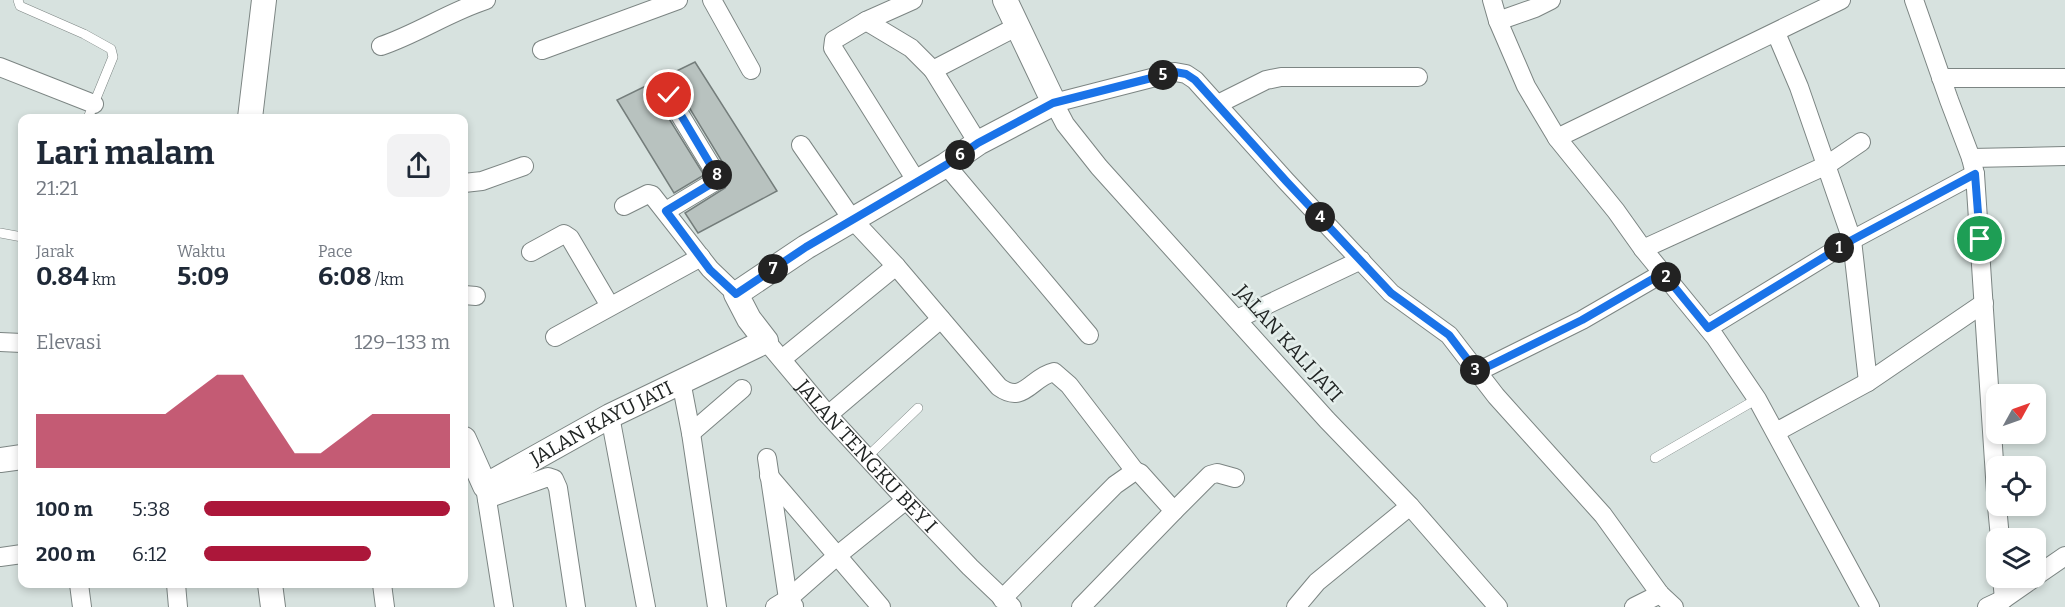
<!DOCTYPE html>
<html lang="id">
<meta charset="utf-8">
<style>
:root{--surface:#fff;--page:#f2f2f3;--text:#1f2937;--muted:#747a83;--accent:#ac173a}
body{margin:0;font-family:Bitter,serif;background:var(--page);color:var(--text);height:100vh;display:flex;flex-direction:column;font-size:22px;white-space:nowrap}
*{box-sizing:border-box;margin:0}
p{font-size:20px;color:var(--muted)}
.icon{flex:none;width:33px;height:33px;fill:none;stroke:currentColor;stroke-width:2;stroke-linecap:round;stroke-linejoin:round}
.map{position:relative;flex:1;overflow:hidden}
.details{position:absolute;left:18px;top:114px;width:450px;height:474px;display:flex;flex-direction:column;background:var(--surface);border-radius:12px;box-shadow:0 3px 9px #0003}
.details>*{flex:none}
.needle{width:39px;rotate:50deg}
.controls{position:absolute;left:1986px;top:384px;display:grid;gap:12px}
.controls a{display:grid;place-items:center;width:60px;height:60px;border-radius:12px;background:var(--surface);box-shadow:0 3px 9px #0003;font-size:30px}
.pin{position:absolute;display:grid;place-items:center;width:51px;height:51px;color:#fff;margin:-26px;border:3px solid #fff;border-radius:50%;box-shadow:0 2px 6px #0007}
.km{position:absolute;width:30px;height:30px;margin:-15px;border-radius:50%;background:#222;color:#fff;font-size:16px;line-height:30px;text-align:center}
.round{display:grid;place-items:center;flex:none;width:63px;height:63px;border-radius:12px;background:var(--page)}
.head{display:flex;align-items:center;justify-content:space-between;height:102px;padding:0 18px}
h1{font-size:33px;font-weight:700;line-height:45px}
.metrics{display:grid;grid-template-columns:repeat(3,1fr);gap:9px;height:102px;padding:6px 18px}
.metrics div{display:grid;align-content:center}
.metrics b{font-size:26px;font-weight:700}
.metrics small{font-size:16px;font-weight:400}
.metrics p{font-size:16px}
.chart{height:168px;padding:12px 18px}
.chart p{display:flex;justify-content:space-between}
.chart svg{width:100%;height:108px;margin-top:6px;fill:var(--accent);opacity:.7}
ul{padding:0 18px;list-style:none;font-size:20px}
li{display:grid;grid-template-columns:96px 72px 1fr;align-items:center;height:45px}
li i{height:15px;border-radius:8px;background:var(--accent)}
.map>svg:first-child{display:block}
.building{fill:#b8c2bf;stroke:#747d7b;stroke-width:1.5}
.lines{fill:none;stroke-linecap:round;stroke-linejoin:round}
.lane-casing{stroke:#7c8583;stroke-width:10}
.street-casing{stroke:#7c8583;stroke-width:20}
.secondary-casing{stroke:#7c8583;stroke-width:26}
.lane{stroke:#fff;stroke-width:9}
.street{stroke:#fff;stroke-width:18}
.secondary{stroke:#fff;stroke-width:24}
.route-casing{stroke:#fff;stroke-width:12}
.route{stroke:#1a73e8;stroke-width:8}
.labels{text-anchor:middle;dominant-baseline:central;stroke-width:5;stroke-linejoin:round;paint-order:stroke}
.street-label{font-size:20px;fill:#212524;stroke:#e5efec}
</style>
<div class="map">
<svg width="2065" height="607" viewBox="0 0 2065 607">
<rect width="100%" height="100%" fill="#d7e2df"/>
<path class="building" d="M695,62L777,191L698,233L685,213L725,188L730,179L729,173L678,89L673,85H663L658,90V101L704,175L674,193L617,100Z"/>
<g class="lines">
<g class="lane-casing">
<path id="lane" d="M18,0L20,6L84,34L111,49L113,57L88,118
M0,233L22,237
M867,457L918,408
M1655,458L1757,399"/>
</g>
<g class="street-casing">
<g id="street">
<path d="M712,0L751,70"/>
<path d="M1492,0L1498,21L1526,86L1557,138L1616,211L1643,249L1715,337L1757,399L1870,607"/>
<path d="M1914,0L1949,100L1971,158L1975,174C1983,280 1988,386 1996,492"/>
<path d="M866,21L913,0"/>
<path d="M1498,21L1535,8L1551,0"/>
<path d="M1776,33L1799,87L1852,240L1868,382"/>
<path d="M381,46C417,34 449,12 486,0"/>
<path d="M542,50L678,0"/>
<path d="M0,67L94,104"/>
<path d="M933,70L978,143"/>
<path d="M1941,78H2065"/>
<path d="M1218,104L1266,80L1281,77H1418"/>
<path d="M1557,138L1841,0"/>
<path d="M801,145L852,219L896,266L999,387C1024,405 1031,377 1054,372L1069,385L1135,471"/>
<path d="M1971,158L2065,156"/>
<path d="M946,165L1089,335"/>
<path d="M917,182L833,48L834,40L866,21L911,48L933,70L1018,26"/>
<path d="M464,183L482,181L524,166"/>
<path d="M624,206L648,194L652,195L710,269L736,294"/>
<path d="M666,211L719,179L668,95"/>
<path d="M1643,249L1827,165L1861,142"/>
<path d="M531,252L564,234L570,238L610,306"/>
<path d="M464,295L476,296"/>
<path d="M1237,319L1361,260"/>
<path d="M1708,328L1852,240L1975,174"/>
<path d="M555,337L701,257"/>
<path id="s1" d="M766,341L828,415L906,500L970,567L1012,607"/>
<path d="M0,342L22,343"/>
<path d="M782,359L896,266"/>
<path d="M1477,372L1582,320L1663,273"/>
<path d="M681,381L691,433L717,607"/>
<path d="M828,415L941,319"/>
<path d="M610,416L646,607"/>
<path d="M1776,432L1868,382L1984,303"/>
<path d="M691,433L742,389"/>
<path d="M767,458L788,599L794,606"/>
<path d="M769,476L881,607"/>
<path d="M485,487L504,607"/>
<path d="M487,499L548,477L554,479L558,488L576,607"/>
<path d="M1997,506L2000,538"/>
<path d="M1174,511L1210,475L1217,473L1235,478"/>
<path d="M0,557L22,554"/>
<path d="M2036,576L2065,556"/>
<path d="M2002,578L2004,599"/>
<path d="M79,584L82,607"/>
<path d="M176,584L178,607"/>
<path d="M382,584L385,607"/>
<path d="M1002,599L1115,485L1135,471L1140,473L1174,511L1081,607"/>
<path d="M775,607L788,599L838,555L906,500"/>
<path d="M1296,607L1317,582L1410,506"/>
<path d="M1498,607L1410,506L1327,420L1099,167L1065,124L1054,103L1175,72L1186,74L1195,80L1286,181L1391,293L1449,335L1496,396L1603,515L1660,594L1674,607"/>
<path d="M1634,607L1660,594"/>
<path d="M1987,607L2004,599L2034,578"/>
</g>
</g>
<g class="secondary-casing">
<g id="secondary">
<path d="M250,118L264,0"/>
<path id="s2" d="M464,439L485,486L610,416L766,341L749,319L736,294L806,247L946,165L978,143L1054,103L1005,0"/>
<path d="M0,460L22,457"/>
<path d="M270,584L273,607"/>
</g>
</g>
<use href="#lane" class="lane"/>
<use href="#street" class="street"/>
<use href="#secondary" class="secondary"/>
</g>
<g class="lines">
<g class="route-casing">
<path id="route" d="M669,95L719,179L666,211L710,270L736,294L806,247L946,165L978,143L1053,103L1175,72L1186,74L1195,80L1286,181L1391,293L1449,335L1477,372L1582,320L1663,273L1708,328L1852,240L1975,174L1980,239"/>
</g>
<use href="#route" class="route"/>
</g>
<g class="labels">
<g class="street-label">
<text transform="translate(1289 343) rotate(48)">JALAN KALI JATI</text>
<text stroke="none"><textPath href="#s2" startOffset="184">JALAN KAYU JATI</textPath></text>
<text stroke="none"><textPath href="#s1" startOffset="153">JALAN TENGKU BEY I</textPath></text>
</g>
</g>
</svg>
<div class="controls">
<a><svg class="needle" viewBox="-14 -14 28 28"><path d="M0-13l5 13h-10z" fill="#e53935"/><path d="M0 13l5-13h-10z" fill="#747a83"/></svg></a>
<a><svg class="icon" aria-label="locate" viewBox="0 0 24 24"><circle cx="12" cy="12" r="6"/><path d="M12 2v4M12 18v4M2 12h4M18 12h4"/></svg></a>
<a><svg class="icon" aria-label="layers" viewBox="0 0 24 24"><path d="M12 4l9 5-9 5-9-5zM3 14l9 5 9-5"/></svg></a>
</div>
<div class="pin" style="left:1980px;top:239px;background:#1e9e55"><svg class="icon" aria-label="arrive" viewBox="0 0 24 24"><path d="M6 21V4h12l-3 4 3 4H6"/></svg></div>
<div class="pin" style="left:669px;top:95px;background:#d93025"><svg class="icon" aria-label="check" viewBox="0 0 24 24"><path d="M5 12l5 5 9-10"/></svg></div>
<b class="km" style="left:1839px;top:248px">1</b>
<b class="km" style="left:1666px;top:277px">2</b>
<b class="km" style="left:1475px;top:370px">3</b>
<b class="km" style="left:1320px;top:217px">4</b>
<b class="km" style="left:1163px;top:75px">5</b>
<b class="km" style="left:960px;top:155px">6</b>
<b class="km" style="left:773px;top:269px">7</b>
<b class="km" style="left:717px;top:175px">8</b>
<section class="details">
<div class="head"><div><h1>Lari malam</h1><p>21:21</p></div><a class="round"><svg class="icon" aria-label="share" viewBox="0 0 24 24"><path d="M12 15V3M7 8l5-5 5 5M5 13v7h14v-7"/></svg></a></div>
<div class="metrics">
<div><p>Jarak</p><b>0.84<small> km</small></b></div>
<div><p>Waktu</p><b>5:09</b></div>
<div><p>Pace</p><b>6:08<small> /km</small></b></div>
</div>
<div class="chart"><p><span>Elevasi</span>129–133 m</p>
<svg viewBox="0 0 160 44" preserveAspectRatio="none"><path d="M0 44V22L10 22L20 22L30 22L40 22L50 22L60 14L70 6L80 6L90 22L100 38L110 38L120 30L130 22L140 22L150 22L160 22V44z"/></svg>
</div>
<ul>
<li><b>100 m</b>5:38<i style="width:100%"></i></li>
<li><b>200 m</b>6:12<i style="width:68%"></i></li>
</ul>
</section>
</div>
